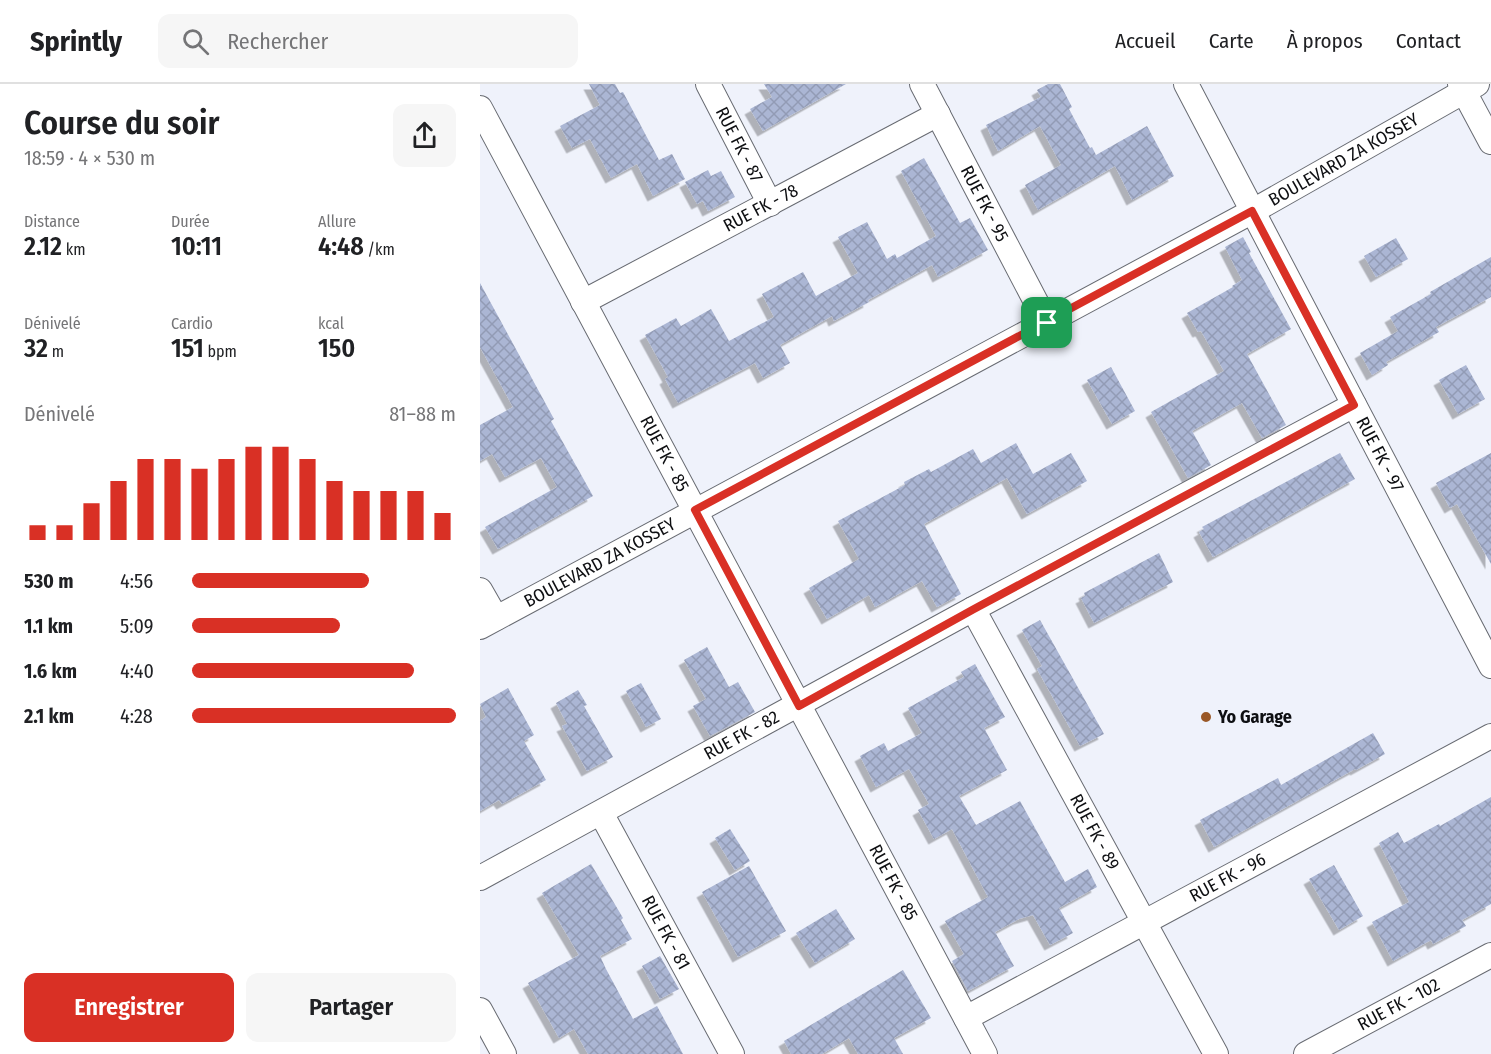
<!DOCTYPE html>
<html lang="fr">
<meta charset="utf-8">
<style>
:root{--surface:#fff;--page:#f6f6f6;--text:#202124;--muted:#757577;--line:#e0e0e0;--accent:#d93025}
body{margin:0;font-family:"Fira Sans Condensed",sans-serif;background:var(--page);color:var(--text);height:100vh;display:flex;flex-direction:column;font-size:22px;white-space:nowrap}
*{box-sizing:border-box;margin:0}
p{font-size:20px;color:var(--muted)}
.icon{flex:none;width:33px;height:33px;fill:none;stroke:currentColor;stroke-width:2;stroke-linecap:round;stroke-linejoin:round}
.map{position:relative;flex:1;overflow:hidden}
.drawer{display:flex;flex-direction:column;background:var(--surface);width:480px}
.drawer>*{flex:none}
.pin{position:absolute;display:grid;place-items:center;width:51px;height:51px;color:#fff;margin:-26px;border-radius:12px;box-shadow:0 3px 9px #0006}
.round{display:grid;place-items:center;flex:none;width:63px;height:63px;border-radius:12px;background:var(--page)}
.summary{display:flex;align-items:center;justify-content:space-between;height:102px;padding:0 24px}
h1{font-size:33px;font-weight:600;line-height:45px}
.metrics{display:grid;grid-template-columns:repeat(3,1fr);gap:9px;height:102px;padding:6px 24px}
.metrics div{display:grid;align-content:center}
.metrics b{font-size:26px;font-weight:600}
.metrics small{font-size:16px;font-weight:400}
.metrics p{font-size:16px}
.chart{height:168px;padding:12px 24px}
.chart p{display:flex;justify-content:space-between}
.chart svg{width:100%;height:108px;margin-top:6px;stroke:var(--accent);stroke-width:6}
.primary-button{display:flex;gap:12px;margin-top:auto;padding:12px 24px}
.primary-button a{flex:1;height:69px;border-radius:12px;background:var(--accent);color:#fff;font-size:24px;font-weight:600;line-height:69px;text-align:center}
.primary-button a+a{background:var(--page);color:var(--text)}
ul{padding:0 24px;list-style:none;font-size:20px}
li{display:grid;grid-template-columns:96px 72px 1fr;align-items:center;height:45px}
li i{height:15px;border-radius:8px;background:var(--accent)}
header{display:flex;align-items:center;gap:36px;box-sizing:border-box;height:84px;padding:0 30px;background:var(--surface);border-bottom:2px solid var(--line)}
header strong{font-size:28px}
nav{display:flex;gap:33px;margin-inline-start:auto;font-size:21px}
.search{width:420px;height:54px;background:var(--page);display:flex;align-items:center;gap:15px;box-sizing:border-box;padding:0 21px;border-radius:12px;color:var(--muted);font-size:22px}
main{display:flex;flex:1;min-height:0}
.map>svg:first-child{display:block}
.building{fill:url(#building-cross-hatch);filter:url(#shadow)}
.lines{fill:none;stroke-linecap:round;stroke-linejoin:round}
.minor-casing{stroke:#686b72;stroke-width:26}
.minor{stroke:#fff;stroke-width:24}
.route-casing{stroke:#fff;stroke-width:12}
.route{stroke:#d93025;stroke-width:8}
.poi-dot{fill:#9a5827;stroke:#eff2fb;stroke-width:2}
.labels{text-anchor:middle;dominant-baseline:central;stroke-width:4.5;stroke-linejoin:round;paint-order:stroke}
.street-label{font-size:18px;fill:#0e0f12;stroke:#eff2fb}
.poi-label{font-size:18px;font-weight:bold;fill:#0e0f12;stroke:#eff2fb;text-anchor:start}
</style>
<header>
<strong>Sprintly</strong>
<div class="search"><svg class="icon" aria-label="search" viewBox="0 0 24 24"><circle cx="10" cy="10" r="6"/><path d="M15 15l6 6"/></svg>Rechercher</div>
<nav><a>Accueil</a><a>Carte</a><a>À propos</a><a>Contact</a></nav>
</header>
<main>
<section class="drawer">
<div class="summary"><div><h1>Course du soir</h1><p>18:59 · 4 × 530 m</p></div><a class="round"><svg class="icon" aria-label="share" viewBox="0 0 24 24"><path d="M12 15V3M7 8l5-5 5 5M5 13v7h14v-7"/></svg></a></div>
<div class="metrics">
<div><p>Distance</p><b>2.12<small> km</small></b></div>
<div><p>Durée</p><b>10:11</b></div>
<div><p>Allure</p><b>4:48<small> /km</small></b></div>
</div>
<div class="metrics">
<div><p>Dénivelé</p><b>32<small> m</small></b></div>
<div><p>Cardio</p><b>151<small> bpm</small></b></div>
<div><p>kcal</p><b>150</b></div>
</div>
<div class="chart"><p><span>Dénivelé</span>81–88 m</p>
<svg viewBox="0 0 160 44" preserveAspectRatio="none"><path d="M5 44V38M15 44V38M25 44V29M35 44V20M45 44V11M55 44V11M65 44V15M75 44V11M85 44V6M95 44V6M105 44V11M115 44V20M125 44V24M135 44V24M145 44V24M155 44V33"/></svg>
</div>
<ul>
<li><b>530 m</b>4:56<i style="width:67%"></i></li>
<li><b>1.1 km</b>5:09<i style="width:56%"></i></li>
<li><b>1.6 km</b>4:40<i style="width:84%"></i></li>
<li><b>2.1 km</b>4:28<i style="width:100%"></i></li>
</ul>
<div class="primary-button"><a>Enregistrer</a><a>Partager</a></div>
</section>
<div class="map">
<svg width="1011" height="970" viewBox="0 0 1011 970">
<defs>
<pattern id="building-cross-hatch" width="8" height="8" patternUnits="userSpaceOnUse" patternTransform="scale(1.5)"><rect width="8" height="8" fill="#abb6d4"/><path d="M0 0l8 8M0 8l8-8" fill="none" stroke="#929bb5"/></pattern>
<filter id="shadow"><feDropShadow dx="-5.5" dy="5.5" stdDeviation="0" flood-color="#0004"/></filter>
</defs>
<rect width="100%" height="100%" fill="#eff2fb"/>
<path class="building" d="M109,0H135L140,9L143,8L179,76L192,70L205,95L173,112L157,80L131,94L110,55L92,64L80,42L120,21Z
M284,0H366L283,47L270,25L292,13Z
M568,0H580L592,23L589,25L610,64L612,63L616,71L667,42L694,92L652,116L635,82L558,126L545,101L581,81L560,42L518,67L506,41L561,13L557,6Z
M444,74L480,139L490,134L508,166L458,193L452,181L388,216L389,218L354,237L352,232L300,261L310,279L283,294L275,279L198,319L185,295L188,293L165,251L196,234L201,242L231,225L249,257L294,233L282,210L323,188L336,212L378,189L358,153L387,138L407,175L415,170L417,174L456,152L421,87Z
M228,86L231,92L241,87L255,113L228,127L223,117L217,120L205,98Z
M763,153L771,168L769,169L811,245L767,270L806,341L782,354L762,319L712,347L731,381L708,394L671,328L744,287L721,247L718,248L707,229L753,203L752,202L762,196L745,163Z
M916,154L928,175L896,193L884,172Z
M1011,173V213L956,243L959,248L906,278L908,281L892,291L880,269L918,247L910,233L951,210L950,208Z
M0,199L74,335L71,337L113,412L18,465L5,443L77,403L61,374L25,393L12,370L0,377V341L33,323L0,263Z
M986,281L1005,315L978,330L959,296Z
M631,283L655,327L632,340L607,296Z
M536,359L553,390L591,369L607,397L547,430L527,394L444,440L481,510L457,523L442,497L395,523L389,511L347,535L329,504L379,475L358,437L425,401L424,398L449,385L451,388L493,365L501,379Z
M860,369L875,395L733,473L719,448L724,445L722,443Z
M1011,369V480L977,420L970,424L956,399Z
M679,469L693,498L614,539L601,514L605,512L604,509Z
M560,536L624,650L600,662L557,585L562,582L542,546Z
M227,563L249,603L258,598L275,628L230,652L213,622L226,615L204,576Z
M495,580L525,633L504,644L527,686L479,712L496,741L540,717L585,798L608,785L617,803L579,824L593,849L570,861L553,831L539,835L515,848L534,882L488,907L472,877L484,870L465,837L508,813L472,745L454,755L438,726L449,720L429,685L396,703L380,672L404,659L408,667L442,649L428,624L484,593L481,588Z
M161,599L181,635L166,643L146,607Z
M28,604L54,651L44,657L66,696L22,720L19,716L0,727V637L6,633L0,620Z
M98,606L107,621L104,622L133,673L107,687L82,642L87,640L76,619Z
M893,649L905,670L876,686L875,685L734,763L720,736L798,694L801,701Z
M1011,713V820L982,836L986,842L953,860L951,856L913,877L892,838L929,818L899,759L918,748L924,759L959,740L960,742Z
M250,745L270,777L255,786L235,754Z
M111,780L143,834L141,836L152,855L120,872L126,885L153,935L177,922L203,970H108L94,945L79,954L48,899L99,871L62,809Z
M854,781L883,832L859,846L829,795Z
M269,782L306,847L258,873L222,808Z
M356,825L375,855L335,879L316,849Z
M180,872L199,905L180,915L162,882Z
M423,886L451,934L414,954L423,970H378L369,954L342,970H311L304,957Z"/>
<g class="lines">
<g class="minor-casing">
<g id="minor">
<path id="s1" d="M228,0L290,120"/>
<path id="s2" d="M442,0L567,239"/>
<path id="s3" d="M706,0L1011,582"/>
<path d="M980,0L1011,58"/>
<path id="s4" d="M0,24L505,970"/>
<path id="s5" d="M103,218L458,30"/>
<path d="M0,506L16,534"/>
<path id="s6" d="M493,525L736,970"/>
<path id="s7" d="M0,543L773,127L997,0"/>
<path id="s8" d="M121,729L252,970"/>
<path id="s9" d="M0,794L493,525L874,321"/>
<path d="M0,926L24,970"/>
<path id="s10" d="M486,934L1011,652"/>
<path id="s11" d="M826,970L1011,871"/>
</g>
</g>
<use href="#minor" class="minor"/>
</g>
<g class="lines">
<g class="route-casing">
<path id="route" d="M772,127L874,321L494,525L319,622L215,426Z"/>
</g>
<use href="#route" class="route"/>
</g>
<circle class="poi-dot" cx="726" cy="633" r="6"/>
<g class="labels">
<g class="street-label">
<text stroke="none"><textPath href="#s1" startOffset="68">RUE FK - 87</textPath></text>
<text stroke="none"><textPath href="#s7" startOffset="982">BOULEVARD ZA KOSSEY</textPath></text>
<text stroke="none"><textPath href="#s2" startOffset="135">RUE FK - 95</textPath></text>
<text stroke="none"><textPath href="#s5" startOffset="201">RUE FK - 78</textPath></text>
<text stroke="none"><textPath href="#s4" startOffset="392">RUE FK - 85</textPath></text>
<text stroke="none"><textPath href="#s3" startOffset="418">RUE FK - 97</textPath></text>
<text stroke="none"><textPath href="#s7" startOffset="136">BOULEVARD ZA KOSSEY</textPath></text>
<text stroke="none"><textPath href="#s9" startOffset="298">RUE FK - 82</textPath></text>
<text stroke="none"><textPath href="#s6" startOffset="254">RUE FK - 89</textPath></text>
<text stroke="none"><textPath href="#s10" startOffset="297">RUE FK - 96</textPath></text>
<text stroke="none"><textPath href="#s4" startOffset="878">RUE FK - 85</textPath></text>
<text stroke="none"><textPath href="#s8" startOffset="136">RUE FK - 81</textPath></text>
<text stroke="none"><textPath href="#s11" startOffset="105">RUE FK - 102</textPath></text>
</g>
<g class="poi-label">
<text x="738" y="633">Yo Garage</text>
</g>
</g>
</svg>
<div class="pin" style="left:567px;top:239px;background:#1e9e55"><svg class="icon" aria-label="arrive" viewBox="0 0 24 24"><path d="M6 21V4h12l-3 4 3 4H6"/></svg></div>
</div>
</main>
